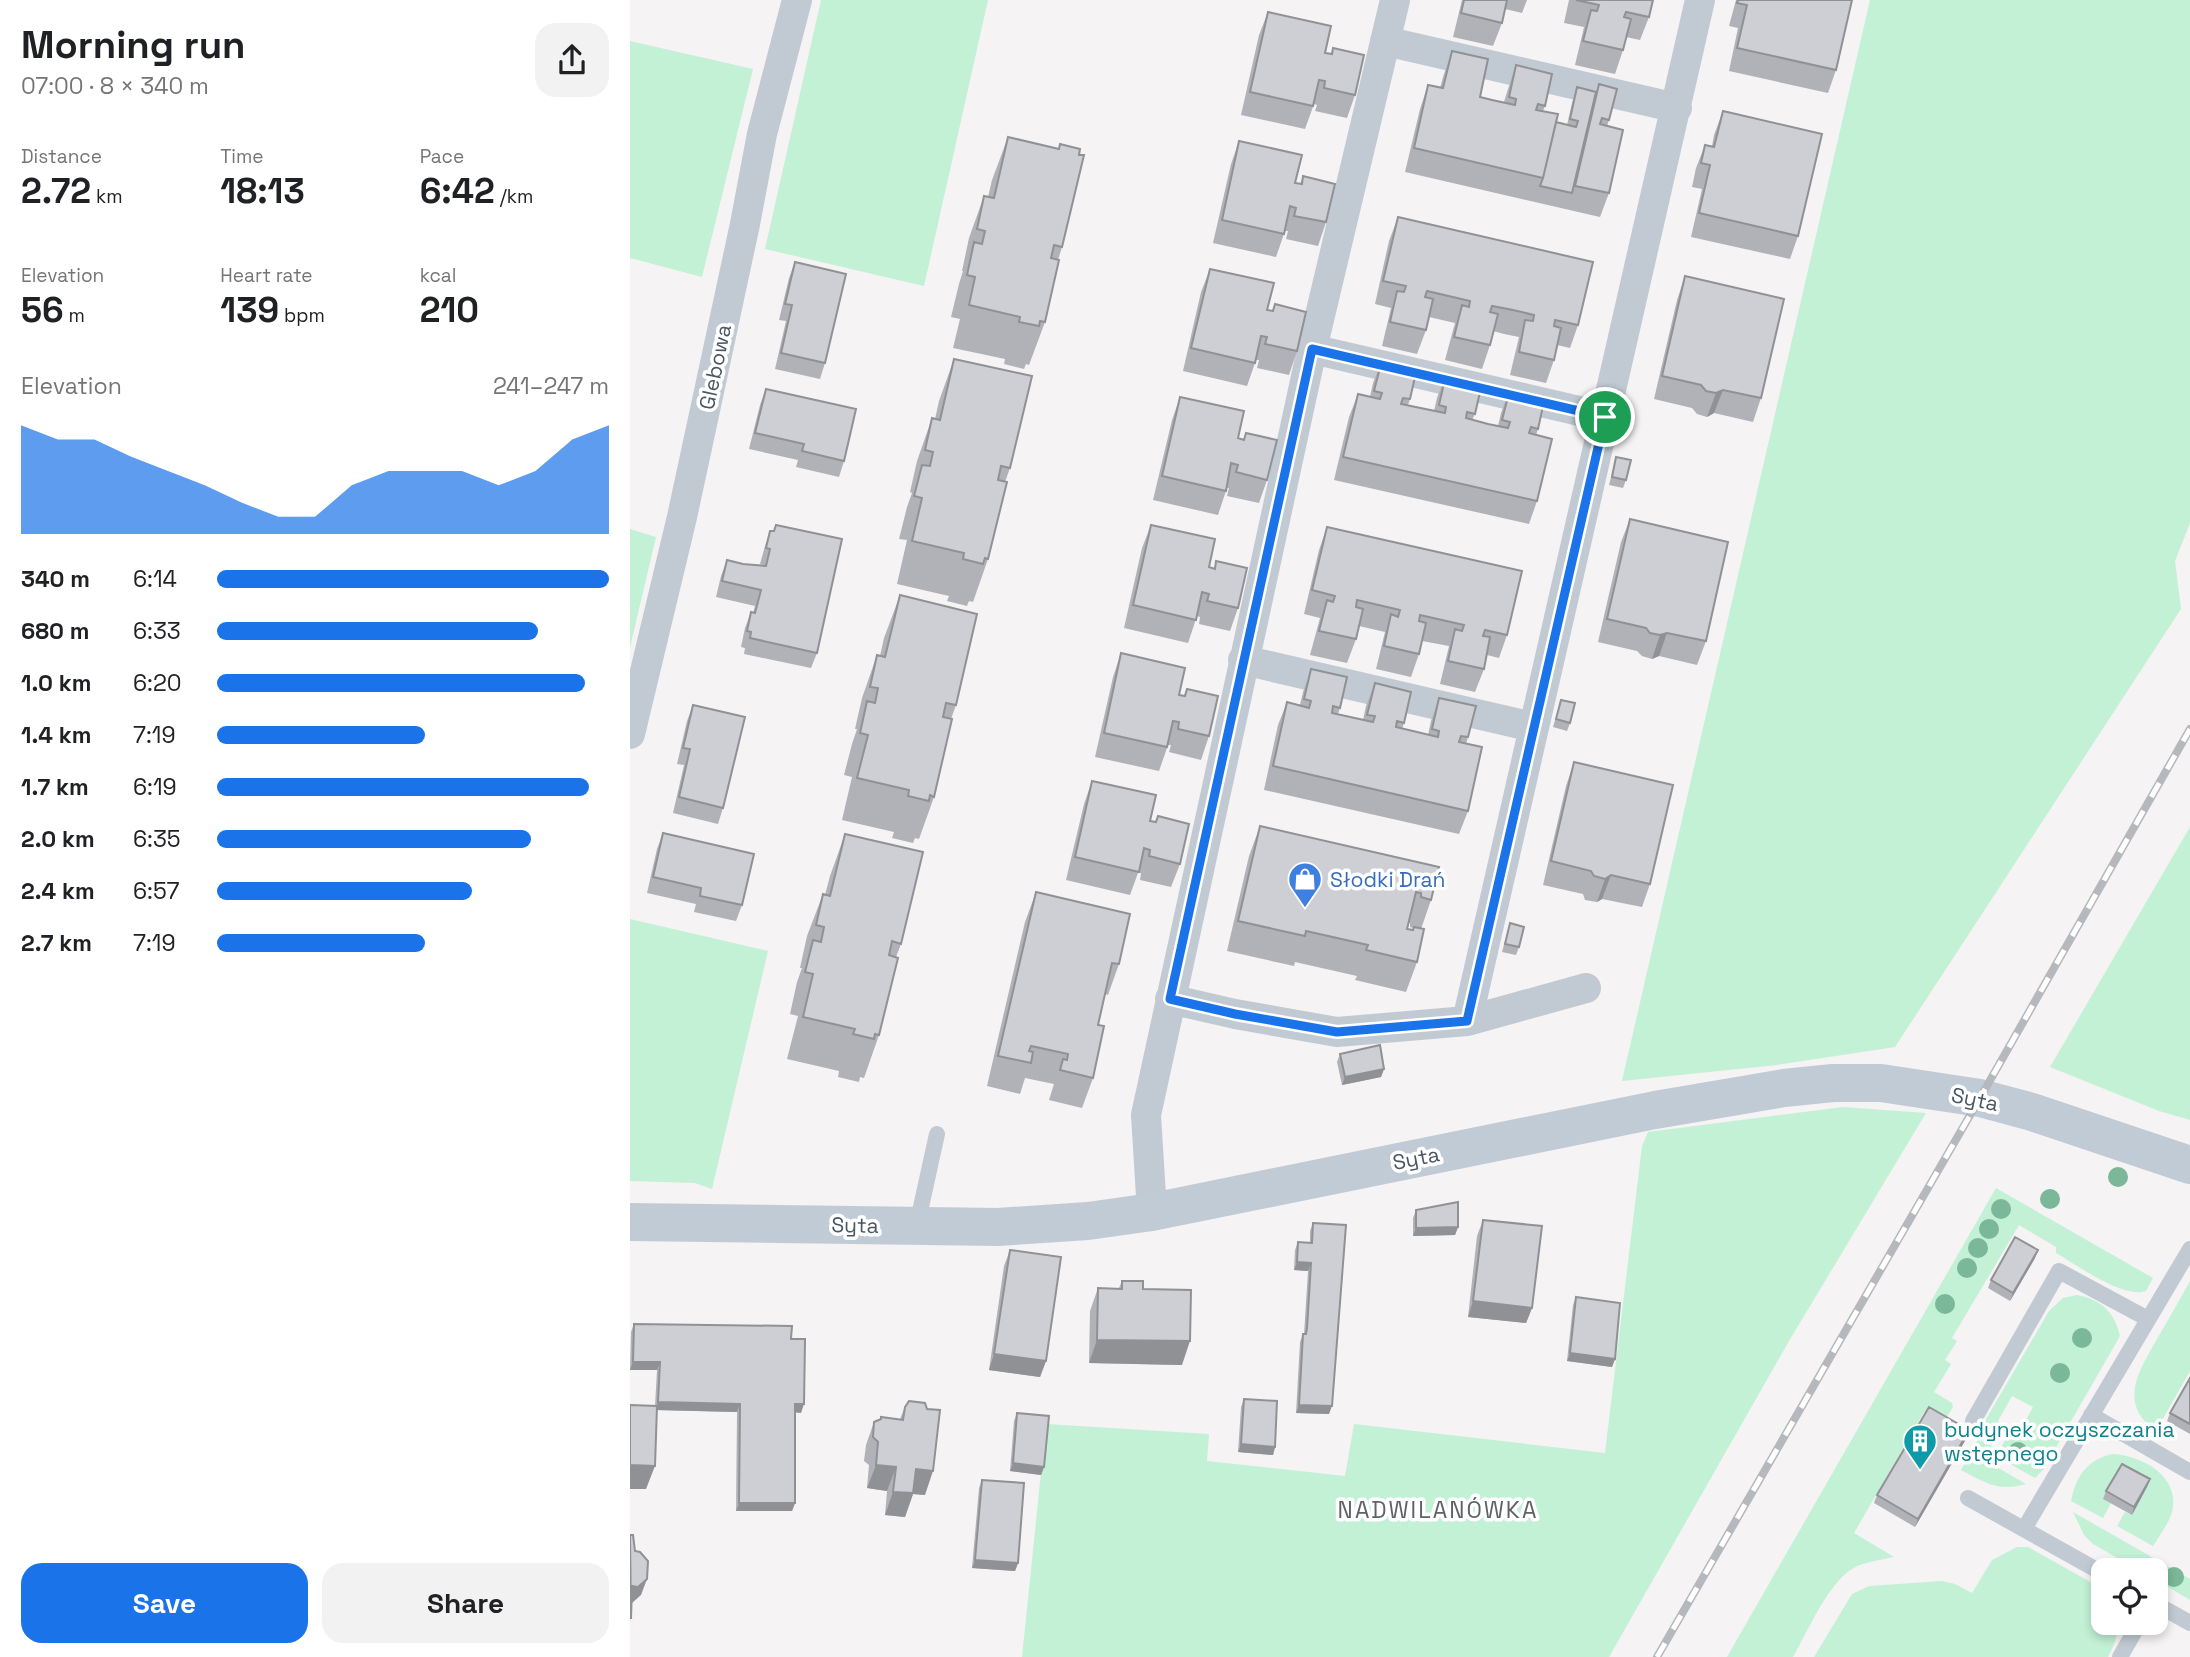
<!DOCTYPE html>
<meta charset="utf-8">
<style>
:root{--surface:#fff;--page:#f2f2f2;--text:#202124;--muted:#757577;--accent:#1a73e8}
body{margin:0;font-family:"Space Grotesk",sans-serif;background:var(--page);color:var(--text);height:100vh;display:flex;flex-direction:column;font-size:26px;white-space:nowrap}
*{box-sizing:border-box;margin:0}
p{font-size:23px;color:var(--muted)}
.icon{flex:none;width:38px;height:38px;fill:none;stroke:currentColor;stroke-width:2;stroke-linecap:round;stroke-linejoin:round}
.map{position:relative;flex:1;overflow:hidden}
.sheet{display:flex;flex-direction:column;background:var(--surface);width:630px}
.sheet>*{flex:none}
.buttons{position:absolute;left:1461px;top:1558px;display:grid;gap:14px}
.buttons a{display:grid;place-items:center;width:77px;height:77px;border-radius:14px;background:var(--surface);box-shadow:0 4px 10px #0003;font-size:35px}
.pin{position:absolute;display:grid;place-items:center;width:60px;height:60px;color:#fff;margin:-30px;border:4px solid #fff;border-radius:50%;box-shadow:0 2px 7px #0007}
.round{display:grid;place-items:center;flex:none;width:74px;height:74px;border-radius:21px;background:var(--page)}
.headline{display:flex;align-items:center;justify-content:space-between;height:119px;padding:0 21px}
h1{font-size:38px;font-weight:700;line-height:52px}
.stats{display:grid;grid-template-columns:repeat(3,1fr);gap:10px;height:119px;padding:7px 21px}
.stats div{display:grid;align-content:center}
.stats b{font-size:35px;font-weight:700}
.stats small{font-size:19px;font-weight:400}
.stats p{font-size:19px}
.chart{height:196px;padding:14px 21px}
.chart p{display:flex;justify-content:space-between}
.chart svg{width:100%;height:126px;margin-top:7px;fill:var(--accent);opacity:.7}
.action{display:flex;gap:14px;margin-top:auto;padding:14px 21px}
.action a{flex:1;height:80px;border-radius:21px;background:var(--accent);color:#fff;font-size:28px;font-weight:700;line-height:80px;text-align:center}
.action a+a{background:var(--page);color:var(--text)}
ul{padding:0 21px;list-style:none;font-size:23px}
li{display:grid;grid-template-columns:112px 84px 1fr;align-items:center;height:52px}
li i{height:18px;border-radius:9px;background:var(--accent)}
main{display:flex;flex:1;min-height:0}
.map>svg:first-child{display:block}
.green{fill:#c3f1d5}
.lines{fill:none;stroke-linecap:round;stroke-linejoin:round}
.lane{stroke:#c1cad2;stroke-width:16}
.street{stroke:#c1cad2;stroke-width:30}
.secondary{stroke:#c1cbd6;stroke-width:38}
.rail-casing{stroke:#b5b8bd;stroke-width:8}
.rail{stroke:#fff;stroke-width:5;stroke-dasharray:16;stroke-linecap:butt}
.tree{fill:#7bb799}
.wall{fill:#b0b2b7;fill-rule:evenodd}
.shaded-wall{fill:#909195}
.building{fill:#cdcfd5;stroke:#909195;stroke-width:2}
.route-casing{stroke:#fff;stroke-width:14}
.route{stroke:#1a73e8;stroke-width:9}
.labels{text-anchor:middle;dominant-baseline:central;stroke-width:7;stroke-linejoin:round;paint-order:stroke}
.street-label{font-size:21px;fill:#4a5661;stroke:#fff}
.shop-label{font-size:21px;fill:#366cbe;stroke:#fff;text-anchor:start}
.culture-label{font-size:21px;fill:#0d838f;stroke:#fff;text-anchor:start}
.neighbourhood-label{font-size:23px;letter-spacing:2px;fill:#5f6368;stroke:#fff}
</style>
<main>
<section class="sheet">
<div class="headline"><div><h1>Morning run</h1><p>07:00 · 8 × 340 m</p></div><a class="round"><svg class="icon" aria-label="share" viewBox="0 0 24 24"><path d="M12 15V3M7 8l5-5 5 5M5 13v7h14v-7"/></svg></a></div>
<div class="stats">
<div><p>Distance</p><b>2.72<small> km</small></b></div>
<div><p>Time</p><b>18:13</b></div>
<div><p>Pace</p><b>6:42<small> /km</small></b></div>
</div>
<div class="stats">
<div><p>Elevation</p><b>56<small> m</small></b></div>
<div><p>Heart rate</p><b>139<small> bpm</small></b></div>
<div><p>kcal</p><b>210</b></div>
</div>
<div class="chart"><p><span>Elevation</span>241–247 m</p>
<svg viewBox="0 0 160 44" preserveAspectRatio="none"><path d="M0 44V6L10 11L20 11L30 17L40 22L50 27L60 33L70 38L80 38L90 27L100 22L110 22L120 22L130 27L140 22L150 11L160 6V44z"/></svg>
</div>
<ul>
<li><b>340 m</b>6:14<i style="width:100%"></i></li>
<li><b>680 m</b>6:33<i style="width:82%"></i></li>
<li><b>1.0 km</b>6:20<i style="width:94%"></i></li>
<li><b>1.4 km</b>7:19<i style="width:53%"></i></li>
<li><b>1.7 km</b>6:19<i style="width:95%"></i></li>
<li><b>2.0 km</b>6:35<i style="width:80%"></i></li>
<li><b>2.4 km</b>6:57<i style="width:65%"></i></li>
<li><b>2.7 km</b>7:19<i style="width:53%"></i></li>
</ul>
<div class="action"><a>Save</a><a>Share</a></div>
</section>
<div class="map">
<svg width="1560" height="1657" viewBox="0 0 1560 1657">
<rect width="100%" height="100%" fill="#f5f3f3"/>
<path class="green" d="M191,0H358L294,286L135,249Z
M1240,0H1560V523L1545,561L1551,609L1265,1047L1147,1065L992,1081Z
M0,41L123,69L72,277L0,258Z
M0,529L26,537L0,647Z
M1560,827V1120L1529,1111L1420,1067Z
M0,919L138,951L82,1189L65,1183L0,1181Z
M1213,1107L1296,1113L1159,1341L979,1657H392L416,1424L579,1434L577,1461L715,1476L724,1424L975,1453L1012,1146L1018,1132Z
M1366,1188L1523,1278L1516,1291C1493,1299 1447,1265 1426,1253V1247L1389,1225L1322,1338L1327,1341L1315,1360L1321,1364L1304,1392L1322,1403L1323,1407L1313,1423L1294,1412L1224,1533L1264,1557C1251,1560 1233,1562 1222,1569C1197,1585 1178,1631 1163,1657H1097Z
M1560,1281V1371L1526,1431C1487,1403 1509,1371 1527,1339C1538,1320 1549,1301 1560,1281Z
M1447,1295C1470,1299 1485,1312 1490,1336L1413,1470L1405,1478L1366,1456L1381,1430L1389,1433L1403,1407L1382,1396L1368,1421L1373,1425L1358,1452L1345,1444L1349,1439L1348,1433L1419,1311L1433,1298Z
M1341,1452L1396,1484C1368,1492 1356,1483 1331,1470Z
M1482,1454C1511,1455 1551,1476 1542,1512C1539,1523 1529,1536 1523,1546L1487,1526L1495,1512L1502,1515L1517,1487L1481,1503L1473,1518L1441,1501C1446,1476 1457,1460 1482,1454Z
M1443,1512L1560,1579V1600L1526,1580V1570H1508L1463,1544L1454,1535Z
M1387,1547H1398L1464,1584L1473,1592L1474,1622H1488C1488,1635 1484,1646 1478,1657H1184L1222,1594L1239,1586L1312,1581L1325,1584L1342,1593L1362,1560Z"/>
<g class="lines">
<path class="lane" d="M287,1225L307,1134
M1461,1415L1560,1472
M1343,1421L1429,1271L1518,1319
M1338,1498L1474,1574
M1394,1529L1560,1249
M1526,1604L1560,1623
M1490,1657L1510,1622"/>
<path class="street" d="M755,41L1047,108
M682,349L975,417
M613,660L903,727
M0,734L52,517L115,224L132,134L167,0
M540,999L605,1014L707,1032L837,1021L956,988
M837,1021L1070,0
M522,1212L516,1115L682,349L765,0"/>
<path class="secondary" d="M0,1222L368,1227L458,1221L522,1212L1025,1110L1154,1088L1203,1083H1251L1350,1098L1402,1112L1560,1165"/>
<g class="rail-casing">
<path id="rail" d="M1027,1657L1350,1098L1560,729"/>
</g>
<use href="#rail" class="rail"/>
</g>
<g class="tree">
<circle cx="1488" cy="1177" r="10"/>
<circle cx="1420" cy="1199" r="10"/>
<circle cx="1371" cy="1209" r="10"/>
<circle cx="1359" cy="1229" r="10"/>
<circle cx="1348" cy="1248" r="10"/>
<circle cx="1337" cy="1268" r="10"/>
<circle cx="1315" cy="1304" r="10"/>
<circle cx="1452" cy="1338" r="10"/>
<circle cx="1430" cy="1373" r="10"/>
<circle cx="1388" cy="1452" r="10"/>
<circle cx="1544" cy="1577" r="10"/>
</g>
<path class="wall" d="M832,0H897L892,13L875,9L872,23L863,46L823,37Z
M939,0H1023L1019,17L1010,40L996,37L993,50L985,74L945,65L954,27L934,23Z
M1106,0H1222L1206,70L1198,93L1099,71L1108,28L1099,26Z
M638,12L695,53L701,54L703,48L725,95L717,118L685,111L687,105L684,104L675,129L611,115L629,35Z
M822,51L850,97L874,102L878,89L886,65L915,106L913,111L926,122L937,125L942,103L947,87L966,92L969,84L979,120L977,126L979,193L970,217L775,172L790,109L798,85L810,88L814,74Z
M1093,111L1168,236L1160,259L1061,237L1072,189L1062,187L1066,168L1075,145L1082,146L1084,135Z
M378,137L432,247L428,260L415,322L399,365L396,364L394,369L374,364L375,359L323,348L330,319L321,317L329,284L333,271H332L339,238L354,196L358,197L362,180Z
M609,141L665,183L670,184L673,176L696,222L688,246L656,239L658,231H655L646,257L583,243L601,164Z
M768,217L948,325L940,348L927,345L924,360L916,383L880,375L889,337L874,334L863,331L860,345L852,369L815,360L825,323L799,317L796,330L787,354L752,346L761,308L745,304L759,241Z
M165,262L195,363L190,379L145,369L156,321L149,320L159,278Z
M580,269L637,310L642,311L645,304L667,351L659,375L627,368L629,360H626L617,386L553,371L571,292Z
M1055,276L1131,398L1123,422L1084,413L1077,417L1067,414L1062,408L1024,399L1047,300Z
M324,359L380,468L375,482L358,559L343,602L339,601L337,606L317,601L319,596L267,584L277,540L269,539L277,507L282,493L280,492L287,461L302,418L305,419L309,401Z
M752,360L780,399L778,405L804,411L807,398L816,374L845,414L842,420L868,426L871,413L880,389L908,429L906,435L907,501L899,524L704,480L719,417L728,394L740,397L743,383Z
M136,389L214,461L209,477L166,467L168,460L119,449L130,405Z
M550,397L608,438L613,440L616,433L637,480L629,503L597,496L599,488H597L588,515L523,500L542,420Z
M986,457L996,480L993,488L979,485Z
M1000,519L1076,641L1067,665L1029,656L1022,659L1012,656L1007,651L968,642L991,542Z
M146,525L187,653L181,668L114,654L115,648L111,647L115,628L121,612L123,613L125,606L86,597L91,576L97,560L113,564L134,565L130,564L135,546L140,531H143Z
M521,525L579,567L584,568L586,561L608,608L600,631L569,624L570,617L567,616L558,643L494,628L512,548Z
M697,527L877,635L869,658L857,655L854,669L845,692L810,684L819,646L792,641L789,654L781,677L746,669L755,632L729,626L726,639L717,663L680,655L690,618L674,614L689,550Z
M270,595L326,705L321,719L304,797L289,839L285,838L283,843L262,838L264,832L212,820L222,777L214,775L222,744L227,729H225L232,698L247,655L250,656L254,638Z
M491,653L549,695L554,696L557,689L579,736L571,760L539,752L541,745H538L529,771L465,757L483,677Z
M681,669L710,708L708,714L733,720L736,706L745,683L774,723L772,729L798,735L801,721L809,698L838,737L836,744L838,811L829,834L634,790L648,725L657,702L670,705L673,692Z
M931,700L940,723L937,731L923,727Z
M63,705L93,808L88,824L43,813L54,765L47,764L57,721Z
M944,762L1020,884L1012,907L972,899L967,902L955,900L953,894L913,885L936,786Z
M462,781L520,821L526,822L550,864L541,887L510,880L511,873H508L500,895L436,880L454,804Z
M630,826L809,867L801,900L791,929L787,962L776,992L725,980L727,976L665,962L664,966L597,951L619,856ZM779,923H780V927L783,928V930L777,929Z
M33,833L112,905L106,921L64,912L66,904L17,893L27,849Z
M215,834L271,944L266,957L249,1035L234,1078L230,1077L229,1082L208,1077L209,1071L157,1059L168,1016L160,1014L167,982L172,968H170L177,936L193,894L195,895L200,876Z
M406,892L489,964L478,995L475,994L468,1025L463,1078L452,1108L419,1100L424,1084L395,1078L390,1094L357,1086L395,922Z
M880,923L889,947L886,955L872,952Z
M710,1054L754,1069L751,1077L712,1085L707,1062Z
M786,1210L828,1227L825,1235L783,1236V1218Z
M853,1220L902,1308L896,1323L838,1317L847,1236Z
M683,1223L699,1414L666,1413L670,1342L673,1334H674L678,1271L664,1270L665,1250L668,1242L680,1243V1231Z
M380,1250L416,1361L410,1377L359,1370L374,1266Z
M1405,1258L1380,1301L1358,1288L1361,1280Z
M492,1281L513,1289L552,1365L459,1363L460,1311L468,1288H489Z
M946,1297L985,1359L982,1367L937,1361L943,1305Z
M4,1324L161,1339L171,1413L165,1412V1503L162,1511H106L107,1412L27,1410L16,1489L25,1406L27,1370H0L1,1332Z
M1560,1378V1434L1537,1421L1540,1413Z
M614,1399L645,1447L643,1455L608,1452L611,1407Z
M275,1407L295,1495L283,1494L275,1517L255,1515L257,1491L237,1488L239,1465L234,1461L236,1445L244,1422L250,1420L251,1417L270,1419Z
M387,1413L414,1467L411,1475L380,1471L384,1421Z
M1336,1439L1285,1527L1244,1503L1247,1495Z
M1520,1479L1517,1487L1502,1515L1473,1499L1476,1491Z
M352,1480L388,1563L385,1571L342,1568L349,1488Z"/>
<path class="shaded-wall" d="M1093,390L1084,413L1077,417L1086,393Z
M1037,633L1029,656L1022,659L1030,635Z
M981,875L972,899L967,902L975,879Z
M754,1069L751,1077L712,1085L715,1077Z
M828,1227L825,1235L783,1236L786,1228Z
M1408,1250L1405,1258L1380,1301L1383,1293Z
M667,1262L681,1263L678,1271L664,1270Z
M843,1301L902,1308L896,1323L838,1317Z
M467,1340L560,1341L552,1365L459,1363Z
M940,1353L985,1359L982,1367L937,1361Z
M364,1354L416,1361L410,1377L359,1370Z
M3,1362H30L27,1370H0Z
M28,1402L110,1404L107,1412L25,1410Z
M165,1404H174L171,1413L162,1412Z
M669,1405L702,1406L699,1414L666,1413Z
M1339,1430L1336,1439L1285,1527L1288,1519Z
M611,1444L645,1447L643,1455L608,1452Z
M383,1463L414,1467L411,1475L380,1471Z
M0,1465L25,1466L16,1489H0Z
M246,1465L266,1467L257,1491L237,1488Z
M286,1469L303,1471L295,1495L283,1494L275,1517L255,1515L263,1492Z
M1520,1479L1517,1487L1502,1515L1504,1507Z
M109,1503H165L162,1511H106Z
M345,1560L388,1563L385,1571L342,1568Z
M17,1579L11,1595L2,1603L0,1602L2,1586Z"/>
<path class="building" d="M834,0H877L872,23L831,13Z
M946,0H1023L1019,17L996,12L994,17L1001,19L993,50L953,41L961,10L967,11L969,5Z
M1108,0H1222L1206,70L1107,48L1117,5L1107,3Z
M638,12L701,26L695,53L702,54L703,48L734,55L725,95L694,88L695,81L689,80L683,106L620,92Z
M822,51L858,59L850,97L862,100L885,105L886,99L879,97L886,65L922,74L915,106L908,104L906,110L928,114L913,178L784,148L798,85L813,88Z
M969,84L987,89L979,120L972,118L970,124L993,130L979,193L945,186Z
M947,87L966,92L942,193L910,186L913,178L926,122L946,127L948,121L940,119Z
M1093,111L1192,134L1168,236L1069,213L1080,165L1071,163L1075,145L1084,147Z
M378,137L429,149L430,144L450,149L449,155H454L432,247L424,245L421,258L429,260L415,322L410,321L409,326L389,322L390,317L339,305L345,277L337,275L344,242L352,244L355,231L347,229L354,196L364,198Z
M609,141L672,155L665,183L672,184L673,176L705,184L696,222L664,216L666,208L660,206L654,234L592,220Z
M768,217L963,262L948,325L925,320L924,326L931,328L924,360L889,352L895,320L903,321L904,315L883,310L862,306L860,312L868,314L860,345L824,337L832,305L839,307L840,301L797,291L795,297L803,299L796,330L760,322L767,291L774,292L776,286L753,281Z
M165,262L216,274L195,363L151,353L162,305L155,304Z
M580,269L644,283L637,310L643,311L645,304L676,312L667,351L635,344L637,337L631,336L625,363L561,348Z
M1055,276L1154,299L1131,398L1093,390L1086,393L1076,391L1071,385L1032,376Z
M324,359L402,376L380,468L371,466L368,480L377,482L358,559L355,558L353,564L333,559L334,553L282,541L292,498L284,496L292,465L300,466L303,452L295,450L302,418L310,420Z
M752,360L787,368L780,399L773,398L771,404L815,413L816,407L809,405L816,374L852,383L845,414L837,412L836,418L858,424L878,428L880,422L872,420L880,389L915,397L908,429L901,427L899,433L922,439L907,501L713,457L728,394L750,399L752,393L744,391Z
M136,389L226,409L214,461L172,451L174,444L125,433Z
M550,397L614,411L608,438L614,440L616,433L647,440L637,480L606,472L608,465L601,463L596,491L532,476Z
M986,457L1001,460L996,480L982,477Z
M1000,519L1098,542L1076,641L1037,633L1030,635L1020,633L1016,628L977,619Z
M146,525L212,539L187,653L120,638L121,632L117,631L121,612L125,613L131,590L92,581L97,560L113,564L136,566L140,549L136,548L140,531H144Z
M521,525L585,539L579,567L585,569L586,561L617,568L608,608L577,601L579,594L572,592L566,620L503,605Z
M697,527L892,571L877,635L855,630L853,636L860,637L854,669L818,661L825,629L832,631L834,625L790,615L789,621L796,623L789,654L754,646L761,614L768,617L770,610L727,600L726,607L733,609L726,639L689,631L697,600L703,602L705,596L682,590Z
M270,595L347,614L326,705L316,703L313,717L322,719L304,797L300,795L299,801L278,796L279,790L227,778L238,735L230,733L237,701L245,703L248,688L240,687L247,655L255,657Z
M491,653L555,668L549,695L555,696L557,689L588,696L579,736L548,729L549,722L543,721L537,747L474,733Z
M681,669L717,677L710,708L703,706L702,713L743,722L745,716L737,715L745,683L781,692L774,723L767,721L766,727L808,737L809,731L802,729L809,698L846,706L838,737L831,736L829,742L852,747L838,811L643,766L657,702L679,708L681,701L674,699Z
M931,700L945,703L940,723L926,719Z
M63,705L115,717L93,808L49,797L60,749L53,748Z
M944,762L1043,785L1020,884L981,875L975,879L964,876L961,871L921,861Z
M462,781L526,795L520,821L526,822L528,816L559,824L550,864L519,856L520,850L514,848L509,872L445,857Z
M630,826L809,867L801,900L791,897V893L786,892L777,929L783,930L784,927L794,929L787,962L736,950L738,945L676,931L675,936L608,921Z
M33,833L124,854L112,905L70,896L71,888L23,877Z
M215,834L293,852L271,944L262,941L259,955L268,958L249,1035L245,1034L244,1039L223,1034L225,1029L173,1017L183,974L175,972L183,940L191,942L194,927L186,925L193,894L200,896Z
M406,892L500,914L489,964L482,963L468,1025L474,1026L463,1078L430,1070L433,1059L437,1060L438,1054L401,1046L399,1051L403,1052L401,1063L368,1056Z
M880,923L894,927L889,947L875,944Z
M750,1045L754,1069L715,1077L710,1054Z
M828,1202V1227L786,1228V1210Z
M853,1220L912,1226L902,1308L843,1301Z
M683,1223L716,1225L702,1406L669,1405L673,1334H676L677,1328L681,1263L667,1262L668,1242L682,1243Z
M1385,1237L1408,1250L1383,1293L1361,1280Z
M380,1250L431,1257L416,1361L364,1354Z
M492,1281H513V1289L561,1290L560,1341L467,1340L468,1288L492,1289Z
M946,1297L990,1303L985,1359L940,1353Z
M4,1324L162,1326L161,1339H175L174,1404H165V1503H109L110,1404L28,1402L30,1362H3Z
M1560,1378V1424L1540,1413Z
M614,1399L647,1401L645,1447L611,1444Z
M279,1401L295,1403L297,1409L310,1410L303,1471L286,1469L283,1493L263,1492L266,1467L246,1465L248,1442L243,1437L244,1422L251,1419V1417L273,1420L275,1407Z
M0,1405L27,1406L25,1466L0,1465Z
M1299,1407L1339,1430L1288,1519L1247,1495Z
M387,1413L419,1416L414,1467L383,1463Z
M1492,1464L1520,1479L1504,1507L1476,1491Z
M352,1480L394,1483L388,1563L345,1560Z
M0,1535H3L5,1551L10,1552L18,1561L17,1579L8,1587L2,1586L1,1619Z"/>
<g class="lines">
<g class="route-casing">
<path id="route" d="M682,349L975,417L837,1021L707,1032L605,1014L540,999Z"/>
</g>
<use href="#route" class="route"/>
</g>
<defs>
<g id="shop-pin" transform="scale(1.75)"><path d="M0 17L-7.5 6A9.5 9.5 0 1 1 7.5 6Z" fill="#3f7fe0" stroke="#fff"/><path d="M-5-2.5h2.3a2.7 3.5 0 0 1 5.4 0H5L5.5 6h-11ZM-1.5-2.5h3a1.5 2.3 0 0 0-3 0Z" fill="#fff"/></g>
<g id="building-pin" transform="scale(1.75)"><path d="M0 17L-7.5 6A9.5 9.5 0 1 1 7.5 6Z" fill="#0f9aa8" stroke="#fff"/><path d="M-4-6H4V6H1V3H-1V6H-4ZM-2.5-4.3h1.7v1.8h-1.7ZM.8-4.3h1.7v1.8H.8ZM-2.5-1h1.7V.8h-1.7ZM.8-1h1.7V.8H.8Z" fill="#fff"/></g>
</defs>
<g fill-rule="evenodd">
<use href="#shop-pin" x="675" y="879"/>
<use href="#building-pin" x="1290" y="1441"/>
</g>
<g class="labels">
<g class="street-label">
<text transform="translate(85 367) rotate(-78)">Glebowa</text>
<text transform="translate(1345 1099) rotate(12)">Syta</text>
<text transform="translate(786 1158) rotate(-11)">Syta</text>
<text transform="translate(225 1225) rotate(1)">Syta</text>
</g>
<g class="shop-label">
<text x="700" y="879">Słodki Drań</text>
</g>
<g class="culture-label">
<text x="1314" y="1429">budynek oczyszczania<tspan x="1314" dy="24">wstępnego</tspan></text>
</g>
<g class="neighbourhood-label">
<text x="808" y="1510">NADWILANÓWKA</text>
</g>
</g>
</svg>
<div class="buttons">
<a><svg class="icon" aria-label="locate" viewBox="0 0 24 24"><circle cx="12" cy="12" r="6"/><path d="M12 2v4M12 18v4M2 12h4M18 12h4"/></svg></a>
</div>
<div class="pin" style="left:975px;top:417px;background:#1e9e55"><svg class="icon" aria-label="arrive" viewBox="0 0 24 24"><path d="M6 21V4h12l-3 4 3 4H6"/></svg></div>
</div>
</main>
